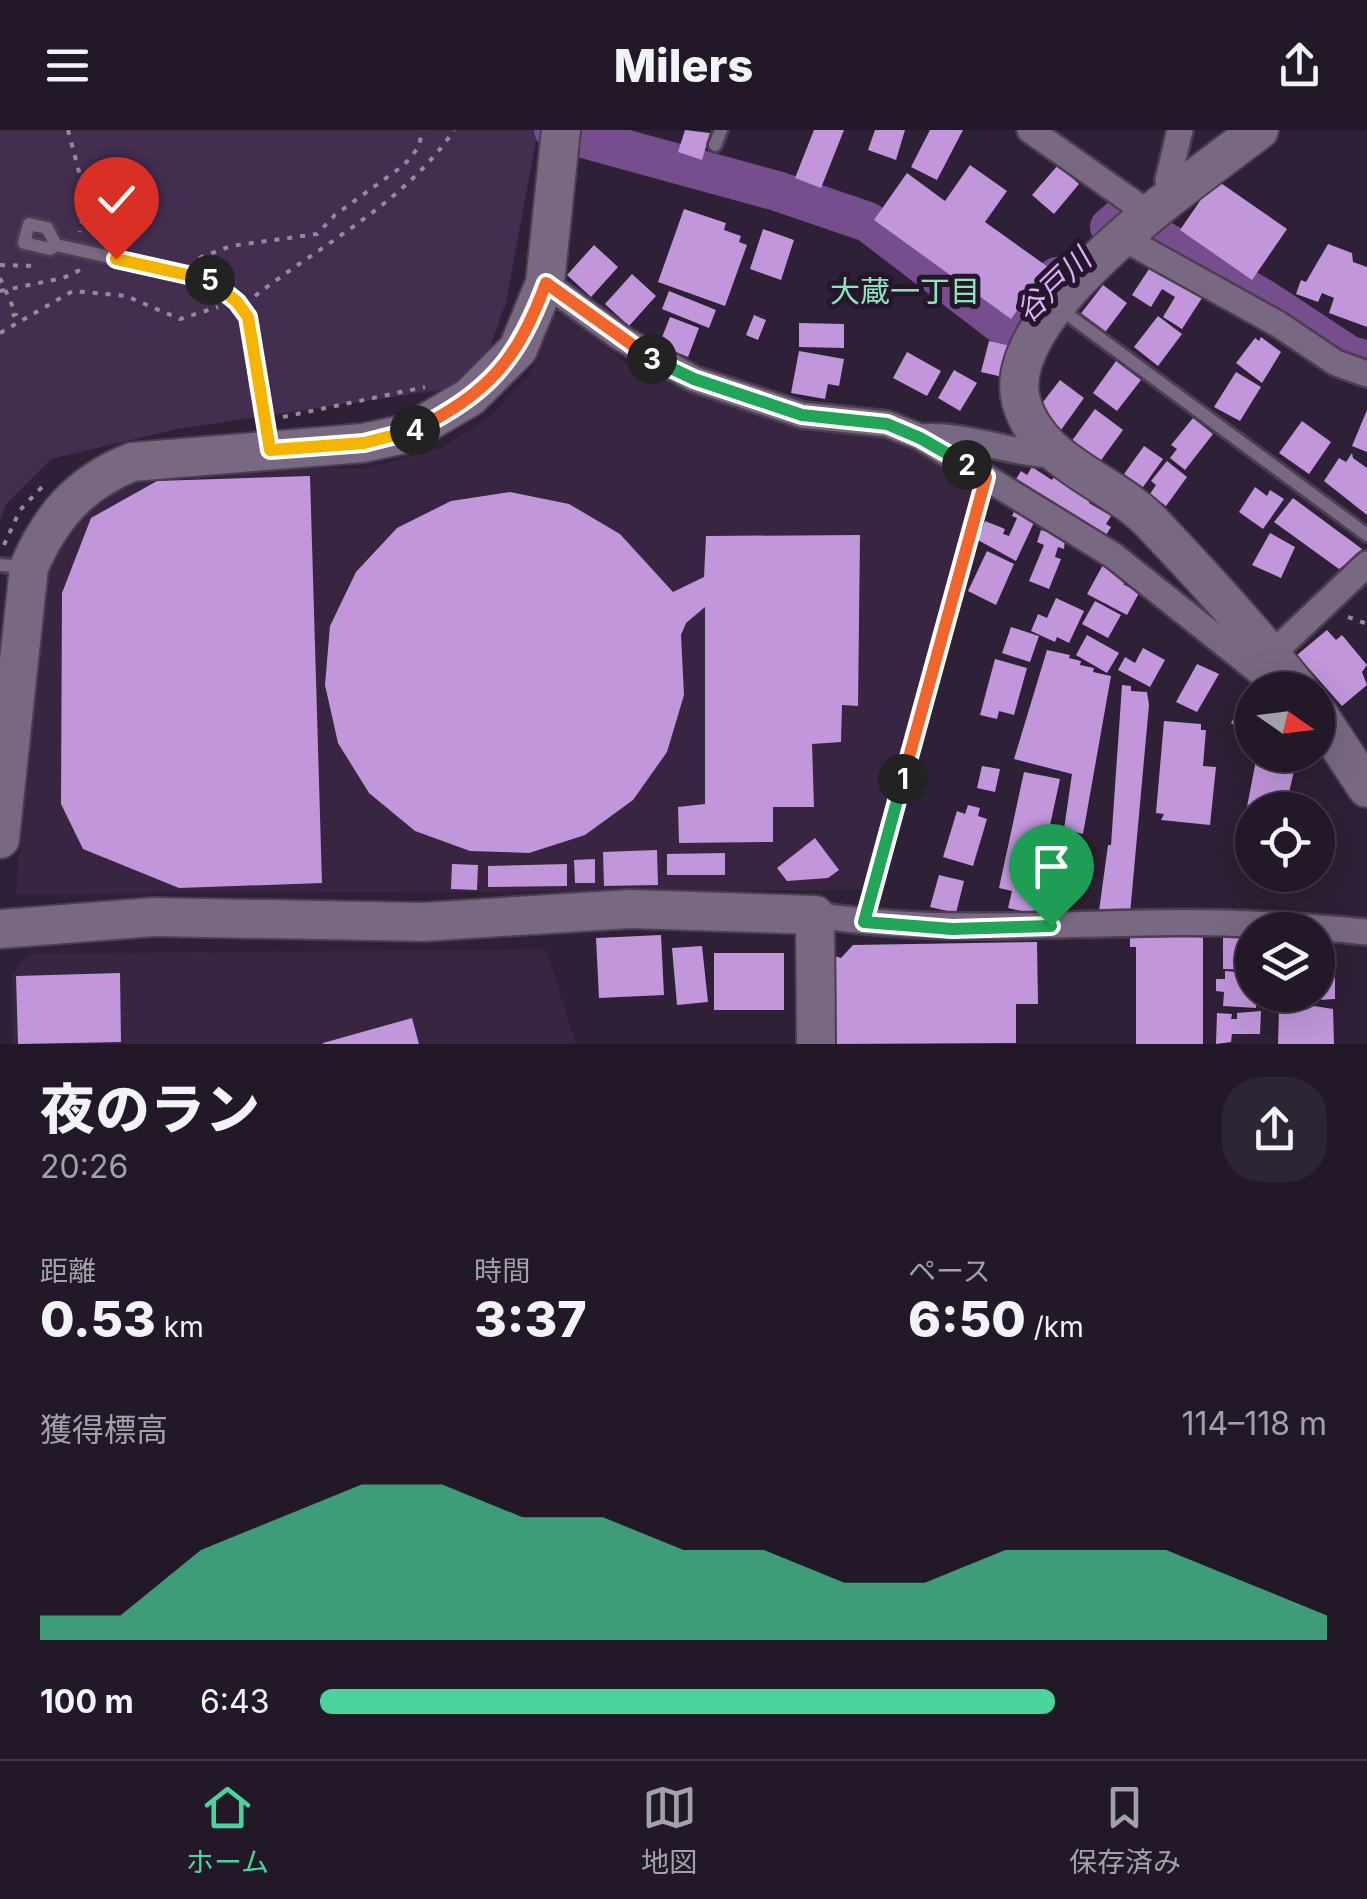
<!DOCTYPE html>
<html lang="ja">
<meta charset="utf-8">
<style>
:root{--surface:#221828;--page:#2e2534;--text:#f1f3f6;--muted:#a2a0a8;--line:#3f3745;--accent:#4ad49c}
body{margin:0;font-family:Inter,"Noto Sans JP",sans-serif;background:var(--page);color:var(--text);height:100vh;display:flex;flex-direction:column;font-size:38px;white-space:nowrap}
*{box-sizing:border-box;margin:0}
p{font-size:32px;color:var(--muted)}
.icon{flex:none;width:55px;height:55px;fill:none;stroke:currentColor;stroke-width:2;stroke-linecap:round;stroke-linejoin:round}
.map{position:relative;height:914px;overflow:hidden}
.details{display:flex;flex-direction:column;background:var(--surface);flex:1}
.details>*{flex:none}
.needle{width:65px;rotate:104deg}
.buttons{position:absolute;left:1235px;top:542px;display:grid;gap:20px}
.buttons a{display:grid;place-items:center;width:100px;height:100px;border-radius:50%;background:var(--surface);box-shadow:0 10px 40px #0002,0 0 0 2px var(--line);font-size:50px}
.pin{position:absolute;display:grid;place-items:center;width:85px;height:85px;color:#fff;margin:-102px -42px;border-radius:50% 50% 50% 0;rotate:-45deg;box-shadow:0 0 10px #0007}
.pin .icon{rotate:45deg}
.km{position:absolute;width:50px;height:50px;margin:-25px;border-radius:50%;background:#222;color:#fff;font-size:28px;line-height:50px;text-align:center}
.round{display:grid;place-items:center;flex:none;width:105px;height:105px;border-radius:40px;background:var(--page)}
.summary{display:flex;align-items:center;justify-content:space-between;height:170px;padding:0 40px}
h1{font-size:55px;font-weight:800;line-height:75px}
.figures{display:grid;grid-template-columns:repeat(3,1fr);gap:15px;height:170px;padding:10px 40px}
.figures div{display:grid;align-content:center}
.figures b{font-size:50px;font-weight:800}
.figures small{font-size:28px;font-weight:400}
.figures p{font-size:28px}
.chart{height:280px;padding:20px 40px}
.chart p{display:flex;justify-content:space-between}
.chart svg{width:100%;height:180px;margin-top:10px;fill:var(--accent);opacity:.7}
ul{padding:0 40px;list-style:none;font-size:32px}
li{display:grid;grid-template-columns:160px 120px 1fr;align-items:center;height:75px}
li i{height:25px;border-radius:12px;background:var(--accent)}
header{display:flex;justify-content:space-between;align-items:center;height:130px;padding:0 40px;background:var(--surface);font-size:45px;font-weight:800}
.dock{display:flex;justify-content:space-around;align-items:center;height:140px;border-top:2px solid var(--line);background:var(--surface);font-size:28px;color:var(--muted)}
.dock a{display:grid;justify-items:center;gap:5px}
.dock .selected{color:var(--accent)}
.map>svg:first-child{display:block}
.built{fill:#372541}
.green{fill:#442e50}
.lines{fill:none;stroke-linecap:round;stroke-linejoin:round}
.river{stroke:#764d8d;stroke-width:40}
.building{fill:#c196db}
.lane-casing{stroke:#4a3e50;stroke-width:18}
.street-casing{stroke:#4a3e50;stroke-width:30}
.secondary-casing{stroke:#4a3e50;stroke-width:42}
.path{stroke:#958a9c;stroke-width:4;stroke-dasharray:5 8;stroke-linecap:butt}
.lane{stroke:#786882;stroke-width:12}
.street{stroke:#786882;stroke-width:25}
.secondary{stroke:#786882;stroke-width:38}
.split-1-casing{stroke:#fff;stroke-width:20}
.split-2-casing{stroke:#fff;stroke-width:20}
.split-3-casing{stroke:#fff;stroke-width:20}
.split-4-casing{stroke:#fff;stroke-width:20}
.split-5-casing{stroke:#fff;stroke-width:20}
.split-6-casing{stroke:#fff;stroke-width:20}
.split-1{stroke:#22a559;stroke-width:12}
.split-2{stroke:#f0652b;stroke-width:12}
.split-3{stroke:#22a559;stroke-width:12}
.split-4{stroke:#f0652b;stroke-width:12}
.split-5{stroke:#f5b400;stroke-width:12}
.split-6{stroke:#f5b400;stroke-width:12}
.labels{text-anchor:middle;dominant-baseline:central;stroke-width:10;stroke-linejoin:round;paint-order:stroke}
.water-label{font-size:30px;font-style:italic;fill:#dcaef7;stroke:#24172c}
.neighbourhood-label{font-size:30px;fill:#8fe3bb;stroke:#24172c}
</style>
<header><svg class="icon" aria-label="menu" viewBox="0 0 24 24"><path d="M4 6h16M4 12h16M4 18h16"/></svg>Milers<svg class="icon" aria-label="share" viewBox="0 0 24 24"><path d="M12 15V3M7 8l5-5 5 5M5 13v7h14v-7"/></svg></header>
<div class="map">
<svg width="1367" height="914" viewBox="0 0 1367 914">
<rect width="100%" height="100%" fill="#2e2036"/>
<path class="built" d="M568,184L634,240L806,296L898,305L978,352L862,760L16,764L42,433L79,372L132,332L363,339L442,318L489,287L530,244L553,185Z
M546,819L576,914H13L12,845L27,824Z"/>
<path class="green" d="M0,0H538L506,172L484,234L453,258L177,299L51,329L7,373L0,390Z"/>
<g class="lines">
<path class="river" d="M554,0L777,61L868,92L1004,196L1014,198L1057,147
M1110,97L1122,87L1263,169L1348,225L1367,231"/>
</g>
<path class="building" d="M685,0L710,3L702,30L678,22Z
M814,0H844L821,58L795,48Z
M875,0H905L896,30L868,20Z
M930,0H963L937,50L911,37Z
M970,35L1007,61L985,92L1048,137L1011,189L874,90L907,43L945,71Z
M1058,35L1079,54L1054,84L1032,65Z
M1215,49L1287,99L1252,150L1180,100Z
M684,79L726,93L724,100L741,106L739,112L747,115L725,176L658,152Z
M763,99L794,110L781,150L750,139Z
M1328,114L1352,123L1353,132L1367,137V197L1329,183L1334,168L1322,163L1318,172L1296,164L1301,150L1306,152Z
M594,115L618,137L591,167L567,145Z
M1151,136L1202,168L1182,199L1163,187L1175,167L1162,159L1151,177L1132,165Z
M632,144L656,166L629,196L605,174Z
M1103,155L1127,173L1103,205L1079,186Z
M669,161L716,180L709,198L662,179Z
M754,185L766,190L758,210L746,205Z
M1158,186L1182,204L1158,236L1134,217Z
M670,187L699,198L688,227L659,215Z
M799,193L844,194V218L799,217Z
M1261,207L1281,222L1262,253L1236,233L1255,208L1259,211Z
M989,211L1015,217L1007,248L981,242Z
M799,221L844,229L839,256L828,254L825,269L791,263Z
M907,222L941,241L927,266L893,248Z
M1116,231L1141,250L1117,281L1093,263Z
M954,240L977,253L960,281L938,268Z
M1236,242L1261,257L1240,291L1214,277Z
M1060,250L1084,268L1061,300L1036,281Z
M1095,279L1123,300L1099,333L1071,312Z
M1367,280V322L1352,316Z
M1193,288L1213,304L1185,340L1170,328L1177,319L1171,315Z
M1302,291L1331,312L1309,344L1279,323Z
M1144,316L1163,329L1143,357L1124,344Z
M1352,323L1353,328L1367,338V385L1324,351L1339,328L1346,332Z
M1167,331L1187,347L1166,376L1150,364L1156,355L1151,351Z
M1032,337L1052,350L1055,345L1092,368L1089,373L1111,386L1106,394L1111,397L1103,410L1013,354L1021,341L1027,345Z
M310,346L322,753L179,758L83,719L61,674L62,463L91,388L157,351Z
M1255,357L1267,366L1270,360L1284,369L1263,399L1239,382Z
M510,362L569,374L620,404L673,462L704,447L706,406L860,405L858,576L842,575L841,612L812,614L814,677H773V712L679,713L678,677L705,674V477L686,493L681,505L684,565L667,622L633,670L585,705L529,723L470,721L415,701L369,663L338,613L325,555L330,496L356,442L397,398L451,371Z
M1293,368L1362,419L1351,431L1339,439L1274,392Z
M1017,375L1038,384L1016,431L978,410L985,391L1005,399L1003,404L1009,406L1017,388L1012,386Z
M1041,400L1065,408L1064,419L1058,417L1055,427L1061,429L1049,459L1029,451L1044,415L1037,412Z
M1270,403L1295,417L1281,448L1252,435Z
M987,421L1014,434L996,475L968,461Z
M1104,433L1131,447L1123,454L1139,463L1127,485L1087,464Z
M1056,468L1084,481L1069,513L1057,507L1055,512L1031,501L1038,484L1047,488Z
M1095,471L1121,485L1108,508L1082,494Z
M1011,497L1039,506L1030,532L1002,523Z
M1327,500L1336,510L1342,505L1367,535L1362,542L1367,555L1342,576L1297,525Z
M1087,505L1119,523L1107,543L1076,525Z
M1143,518L1165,530L1150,557L1118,540L1125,527L1135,533Z
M1047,520L1070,525L1069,528L1081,531L1080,535L1094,538L1093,542L1111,546L1083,704L1064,699L1072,644L1014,629Z
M995,529L1027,538L1014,585L999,581L997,589L980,585Z
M1197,534L1219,544L1197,582L1176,572Z
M1122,555L1131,556V561L1147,562L1149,575L1130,784L1099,781L1108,715H1111Z
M1252,559V607L1231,593Z
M1164,591L1201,594V600H1206L1203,636L1216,637L1210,695L1161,690L1164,684L1156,683Z
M1257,625L1286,630L1284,639L1294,641L1285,680L1246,682Z
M982,636L1000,639L995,662L977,658Z
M1024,642L1060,649L1044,723L1038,722L1030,758L1039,759L1034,784L1008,778L1012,761L999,758Z
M968,675L980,678L978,686L987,689L973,736L943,727L957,681L965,684Z
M815,708L839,740L828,748L787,751L777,738Z
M657,720L658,755L604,756L603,722Z
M725,723V745H667V724Z
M595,729V753H575L574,730Z
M452,734L478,735L477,760L451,759Z
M567,734V756L488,757V736Z
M939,745L964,751L956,783L930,777Z
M1223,803L1252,804V840L1223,839Z
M661,805L664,865L599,868L596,808Z
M1130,805H1203V914H1136V817H1130Z
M1037,812L1038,874H1016V913L832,914L831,825L841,828L853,815Z
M702,816L708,872L677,875L672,818Z
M714,823H784V880H714Z
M1225,841L1252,843L1249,862L1257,865L1256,878L1223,876L1224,862L1216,861V849H1225Z
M120,843L121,912L18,914L16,846Z
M1318,847H1335V869L1286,872L1285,865H1318Z
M1314,876L1333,879L1334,914H1278L1279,879L1306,880Z
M1261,881L1260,904H1232L1231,912L1216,914L1217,883L1232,884L1231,889H1237V883Z
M412,888L419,914H323V913Z"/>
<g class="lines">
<g class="lane-casing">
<path id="lane" d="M715,15L721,0
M56,115L47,98L29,94L24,113L50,119L56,115L209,149L237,171L248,187L270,317
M1059,178L1367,405
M0,435L27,437"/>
</g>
<g class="street-casing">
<path id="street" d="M1030,0L1148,83
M1173,67L1168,50L1180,0
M1121,107L1278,194L1336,233L1367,244
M545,153L621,208L694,249L802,285L887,294L920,307L1114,426L1282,560
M921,307C967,303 1012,325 1058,325
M1271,525L1367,434
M815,785C927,802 1032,795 1145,793C1219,791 1293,795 1367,802"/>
</g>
<g class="secondary-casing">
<path id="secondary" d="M1259,0C1197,48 998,182 1021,271C1038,334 1112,350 1153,394C1203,447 1254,502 1299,560
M1318,584L1367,658
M0,709L29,437C51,386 80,353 132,332L363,313L409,303L470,267L518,219L545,153L561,0
M0,799L153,787L423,792L630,779L815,785L816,914"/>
</g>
<path class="path" d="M68,0L86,68L80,102
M199,128L231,116L317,104L335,85L404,35L418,18L423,0
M0,135L36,136
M0,148L16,184L10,187
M0,161L63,148L82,139
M255,166C322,114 406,72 454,0
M0,203L73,161L126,166L180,189L218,177
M283,287L425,257
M4,415L20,380L42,357
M1348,487L1367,494
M871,767L980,371"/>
<use href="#lane" class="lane"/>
<use href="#street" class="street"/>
<use href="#secondary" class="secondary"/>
</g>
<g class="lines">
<g class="split-1-casing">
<path id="split-1" d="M903,649L864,792L952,799L1051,796"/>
</g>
<g class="split-2-casing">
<path id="split-2" d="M903,649L986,347L967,335"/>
</g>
<g class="split-3-casing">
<path id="split-3" d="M652,229L694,249L802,285L887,294L920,308L967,335"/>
</g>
<g class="split-4-casing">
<path id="split-4" d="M415,300C489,262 517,231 546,153L652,229"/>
</g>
<g class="split-5-casing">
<path id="split-5" d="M210,150L237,172L248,187L270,320L364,313L415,300"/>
</g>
<g class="split-6-casing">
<path id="split-6" d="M116,129L210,150"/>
</g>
<use href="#split-1" class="split-1"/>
<use href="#split-2" class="split-2"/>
<use href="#split-3" class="split-3"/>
<use href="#split-4" class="split-4"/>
<use href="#split-5" class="split-5"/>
<use href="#split-6" class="split-6"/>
</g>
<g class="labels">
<g class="water-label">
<text transform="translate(1053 155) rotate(-44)">谷戸川</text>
</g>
<g class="neighbourhood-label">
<text x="905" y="161">大蔵一丁目</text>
</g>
</g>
</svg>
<div class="buttons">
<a><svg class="needle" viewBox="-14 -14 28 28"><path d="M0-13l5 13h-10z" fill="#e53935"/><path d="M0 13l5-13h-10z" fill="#a2a0a8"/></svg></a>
<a><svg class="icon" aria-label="locate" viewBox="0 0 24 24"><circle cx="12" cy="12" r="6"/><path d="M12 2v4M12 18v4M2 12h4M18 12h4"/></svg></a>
<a><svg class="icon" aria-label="layers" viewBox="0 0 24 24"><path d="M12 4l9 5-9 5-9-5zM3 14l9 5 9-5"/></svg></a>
</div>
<div class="pin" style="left:1051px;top:796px;background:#1e9e55"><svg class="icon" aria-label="arrive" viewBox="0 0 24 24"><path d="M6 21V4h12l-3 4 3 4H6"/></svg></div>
<div class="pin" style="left:116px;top:129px;background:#d93025"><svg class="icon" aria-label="check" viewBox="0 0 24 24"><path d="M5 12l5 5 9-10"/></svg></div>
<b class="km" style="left:903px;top:649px">1</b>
<b class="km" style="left:967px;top:335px">2</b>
<b class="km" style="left:652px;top:229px">3</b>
<b class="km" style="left:415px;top:300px">4</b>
<b class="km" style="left:210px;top:150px">5</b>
</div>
<section class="details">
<div class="summary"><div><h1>夜のラン</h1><p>20:26</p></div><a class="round"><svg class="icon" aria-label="share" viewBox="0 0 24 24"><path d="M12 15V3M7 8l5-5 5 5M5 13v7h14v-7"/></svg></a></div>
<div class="figures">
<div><p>距離</p><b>0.53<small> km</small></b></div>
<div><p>時間</p><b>3:37</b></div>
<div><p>ペース</p><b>6:50<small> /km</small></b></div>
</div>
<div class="chart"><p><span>獲得標高</span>114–118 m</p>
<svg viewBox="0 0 160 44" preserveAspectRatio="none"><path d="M0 44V38L10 38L20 22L30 14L40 6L50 6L60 14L70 14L80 22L90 22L100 30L110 30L120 22L130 22L140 22L150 30L160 38V44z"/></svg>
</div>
<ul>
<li><b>100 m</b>6:43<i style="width:73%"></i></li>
</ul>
</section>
<nav class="dock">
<a class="selected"><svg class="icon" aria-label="home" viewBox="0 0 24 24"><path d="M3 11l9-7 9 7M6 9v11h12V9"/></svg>ホーム</a>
<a><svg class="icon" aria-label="map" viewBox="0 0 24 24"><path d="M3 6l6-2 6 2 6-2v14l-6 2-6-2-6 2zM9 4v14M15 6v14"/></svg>地図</a>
<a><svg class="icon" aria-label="saved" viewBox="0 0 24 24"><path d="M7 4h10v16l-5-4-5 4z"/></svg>保存済み</a>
</nav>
